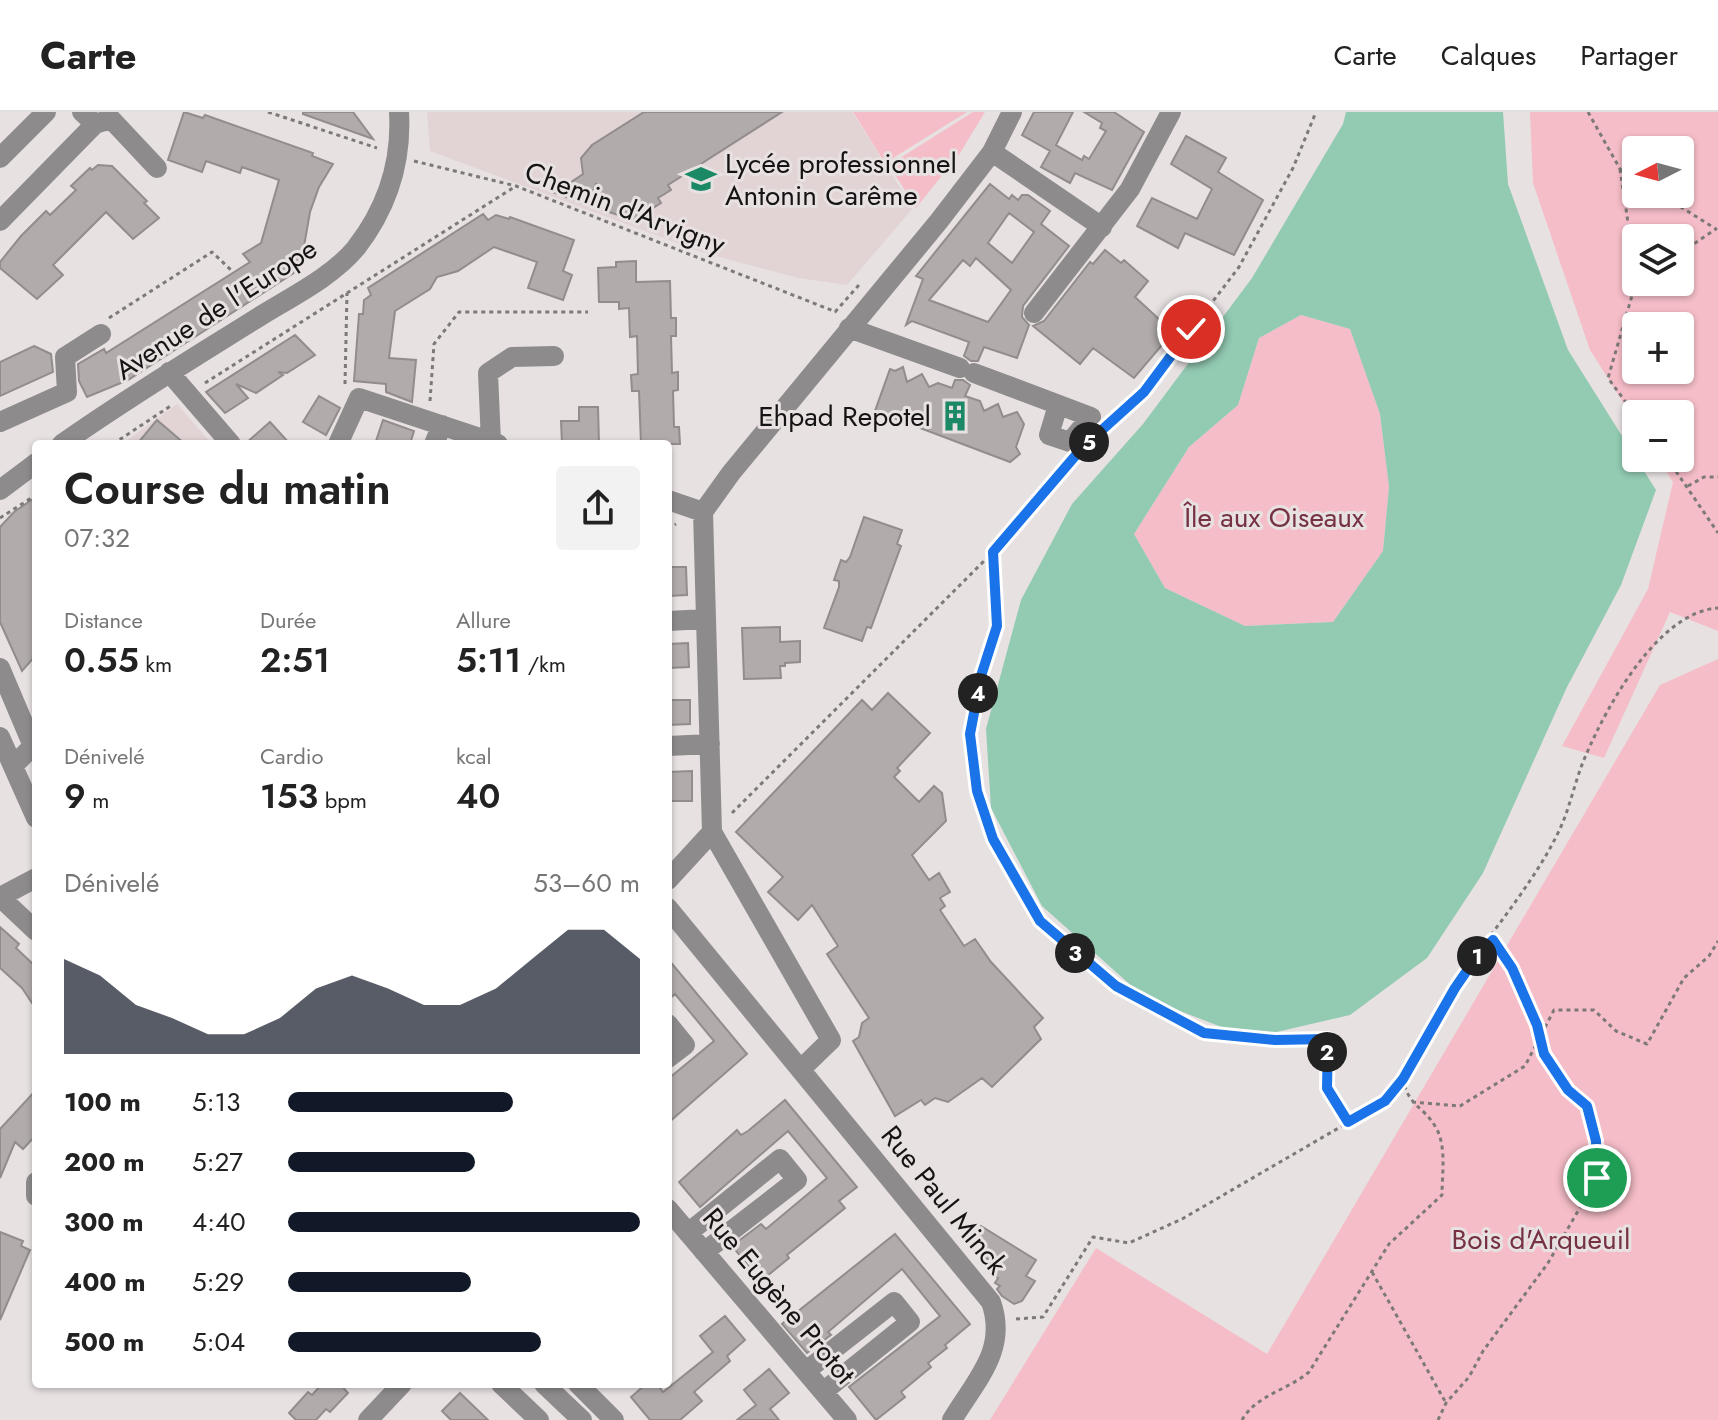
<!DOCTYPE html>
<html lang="fr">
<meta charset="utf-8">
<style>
:root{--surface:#fff;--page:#f2f2f2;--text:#222;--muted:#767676;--line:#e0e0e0;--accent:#111827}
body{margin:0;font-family:Jost,sans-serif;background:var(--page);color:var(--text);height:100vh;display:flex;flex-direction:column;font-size:30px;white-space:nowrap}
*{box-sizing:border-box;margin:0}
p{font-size:26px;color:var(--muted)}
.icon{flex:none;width:44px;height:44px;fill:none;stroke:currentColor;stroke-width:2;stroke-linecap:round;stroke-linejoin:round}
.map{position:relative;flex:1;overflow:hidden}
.side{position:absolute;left:32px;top:328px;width:640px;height:948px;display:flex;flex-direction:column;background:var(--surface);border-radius:8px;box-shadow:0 2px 6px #0004}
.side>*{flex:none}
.needle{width:52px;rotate:264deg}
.fabs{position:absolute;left:1622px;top:24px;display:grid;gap:16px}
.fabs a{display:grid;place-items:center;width:72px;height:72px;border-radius:8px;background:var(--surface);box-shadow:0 2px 6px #0004;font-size:40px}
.pin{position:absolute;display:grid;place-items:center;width:68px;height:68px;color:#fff;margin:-34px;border:4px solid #fff;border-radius:50%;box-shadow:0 2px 8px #0007}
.km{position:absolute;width:40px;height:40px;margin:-20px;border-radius:50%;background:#222;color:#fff;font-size:22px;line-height:40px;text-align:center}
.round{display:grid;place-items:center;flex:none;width:84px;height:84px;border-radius:8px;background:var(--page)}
.head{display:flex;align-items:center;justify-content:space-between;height:136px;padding:0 32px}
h1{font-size:44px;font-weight:600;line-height:60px}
.metrics{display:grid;grid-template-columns:repeat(3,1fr);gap:12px;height:136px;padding:8px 32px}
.metrics div{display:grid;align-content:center}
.metrics b{font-size:34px;font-weight:600}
.metrics small{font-size:22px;font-weight:400}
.metrics p{font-size:22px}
.chart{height:224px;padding:16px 32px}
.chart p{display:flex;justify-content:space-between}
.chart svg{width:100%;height:144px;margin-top:8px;fill:var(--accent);opacity:.7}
ul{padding:0 32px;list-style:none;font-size:26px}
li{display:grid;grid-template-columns:128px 96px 1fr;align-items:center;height:60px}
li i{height:20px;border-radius:10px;background:var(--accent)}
header{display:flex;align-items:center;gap:48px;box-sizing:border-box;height:112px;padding:0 40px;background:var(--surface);border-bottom:2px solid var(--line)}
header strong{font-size:38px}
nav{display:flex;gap:44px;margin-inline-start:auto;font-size:28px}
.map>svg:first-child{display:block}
.built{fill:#e2d3d5}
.green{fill:#f5bdc7;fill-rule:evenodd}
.water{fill:#92cab2;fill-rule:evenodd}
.building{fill:#b1abab;stroke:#928c8d;stroke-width:2;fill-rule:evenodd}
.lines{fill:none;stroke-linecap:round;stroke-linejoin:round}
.path{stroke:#7d7979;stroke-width:3;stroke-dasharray:4 4;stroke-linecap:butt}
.minor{stroke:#8e8b8c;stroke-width:20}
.route-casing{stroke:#fff;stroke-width:16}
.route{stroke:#1a73e8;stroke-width:10}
.labels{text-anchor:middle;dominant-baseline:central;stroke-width:6;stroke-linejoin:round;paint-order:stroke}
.poi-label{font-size:28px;fill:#151313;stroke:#e7e1e2;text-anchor:start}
.street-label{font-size:28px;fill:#151313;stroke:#e7e1e2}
.park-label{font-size:28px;fill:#763142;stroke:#e7e1e2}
</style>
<header>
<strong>Carte</strong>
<nav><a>Carte</a><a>Calques</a><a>Partager</a></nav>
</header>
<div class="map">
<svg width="1718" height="1308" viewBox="0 0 1718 1308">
<rect width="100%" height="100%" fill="#e7e1e2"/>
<path class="built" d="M427,0H852L913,96L847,173L798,166L701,140L430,39Z
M177,292L212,332H122Z"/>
<path class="green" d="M853,0H967L885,51Z
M973,0H985L960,41L916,96L889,53Z
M1530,0H1718V519L1670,500L1604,646L1562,634L1648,477L1673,370L1658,346H1680V302H1636V311L1590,238L1533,71ZM1680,38V82H1636V38ZM1680,126V170H1636V126ZM1636,214H1680V258H1636Z
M1301,203L1350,217L1380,302L1389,375L1383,439L1333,510L1245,514L1165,476L1134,422L1189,335L1238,293L1259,226Z
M1718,547V1308H990L1096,1136L1267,1242L1660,573Z"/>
<path class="water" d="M1346,0H1503L1508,72L1568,238L1656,378L1621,473L1567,575L1483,761L1427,846L1350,903L1250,926L1144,885L1042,794L991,696L986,617L1021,488L1072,392L1143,312L1252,166L1343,12ZM1301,203L1350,217L1380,302L1389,375L1383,439L1333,510L1245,514L1165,476L1134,422L1189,335L1238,293L1259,226Z"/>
<path class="building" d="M184,0L203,6L205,3L313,41L312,44L333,52L319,75L310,100L300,157L128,268L87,285L79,269L78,252L104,237L106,241L250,150L243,142L261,131L279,68L242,55L240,61L206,49L202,60L168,48Z
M303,0H353L373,27L303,2Z
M644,0H782L668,73L671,78L658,86L661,91L634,108L596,96V71L588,93L555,81L583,62L581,46L592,33Z
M1034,0H1073L1056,33L1082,48L1084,44L1089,47L1106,19L1100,16L1102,11L1084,0H1114L1144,20L1112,78L1075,61L1070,71L1041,55L1050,39L1022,23Z
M1186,24L1226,46L1218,60L1263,88L1234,143L1185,121L1178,136L1137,114L1152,86L1197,107L1212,77L1171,52Z
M98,53L112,54L147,89L144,91L159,106L133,127L106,100L53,153L63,163L37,187L0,156V150L21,124L46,99L50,103L76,78L71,74L90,56L92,58Z
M990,72L1009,87L1012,83L1018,88L1022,83H1028L1050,99L1041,112L1069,134L1023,194L1022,205L1029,213L1017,246L984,235L978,249H971L964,244L969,230L912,209L906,213L923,167L916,164ZM1009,101L1034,120L1012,151L988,131ZM976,146L1011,178L988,210L929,188L963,148L970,154Z
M483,102L488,108L496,103L509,107L510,105L574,128L563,159L572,163L563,188L528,176L537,150L494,135L458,159L437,165L430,177L395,199L389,246L416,248L412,290L386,280V272L354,269L359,202H363L364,188L371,183L368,176Z
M1105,138L1121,151L1124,148L1148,169L1135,185L1173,220L1134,266L1093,236L1080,252L1033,214L1044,209L1090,150L1093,152Z
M636,149V170L670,169L671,206H676V224H671L672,261L678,260V278L673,279L674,315H679L680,332H641L639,279H632L631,263L638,262L637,224L630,225L629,196L619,197V190H599L598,156L616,155V150Z
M295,223L315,243L287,261L278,260L283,263L256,281L236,272L248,286L225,301L206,280Z
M34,234L51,242L53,260L0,284V250Z
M903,255L907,270L922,262L929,275L938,271L952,276L955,268H963L970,273L965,284L980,289L984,299L998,292L1003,305L1017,300L1024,312L1016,335L1020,342L1010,350L875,299L890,257L895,259Z
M319,284L340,296L326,323L303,310Z
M579,295H598L599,332H562L561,309H579Z
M157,308L185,332H137Z
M383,308L414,319L410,332H375Z
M270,310L290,332H245L254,324Z
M36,385V543L22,559L0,510V415L14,400Z
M864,405L902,418L897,432L901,434L871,516L867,515L862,529L824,516L839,475V469L834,468L841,448L846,450L850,445Z
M668,455H686L687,483L668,484Z
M780,515V530L800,529V550L785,551V554H780L781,566L744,567L742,516Z
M688,531L689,555L668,556V532Z
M888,581L930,621L897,656L900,659L894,665L919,690L934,674L942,681L946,709L912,743L929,768L939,761L950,780L940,786L945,794L940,798L964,834L975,827L991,850L1043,906L1034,915L1041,927L992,975L982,966L948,990L935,986L925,993L921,988L895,1004L853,929L859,925L862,911L869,906L827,842L838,834L812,793L798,808L768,780L783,765L736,720L862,588L872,598Z
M668,588H690V612L668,613Z
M692,659V689H668V660Z
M0,815L19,832L16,836L36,855V897L22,876L0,856Z
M668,847L747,942L668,1011V967L714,929L675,882L668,888Z
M36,978V1023L23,1037L15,1030L0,1066V1017Z
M785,988L857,1075L839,1089L845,1096L787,1143L789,1146L761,1169L732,1134L761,1112L766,1117L827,1066L788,1019L700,1095L679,1070L737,1018L741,1023L748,1019Z
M981,1114L1036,1148L1026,1164L1035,1169L1022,1189L1014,1192L1002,1184L997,1177L1000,1174L995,1171L998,1166L987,1159L993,1151L971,1137L966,1127L975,1123Z
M0,1120L23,1129L21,1134L30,1138L0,1208Z
M895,1122L970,1212L945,1233L947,1236L928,1251L931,1255L901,1280L905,1285L876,1308L849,1275L940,1204L902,1157L828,1220L831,1223L807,1241L782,1212Z
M725,1204L745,1228L727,1244L730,1249L694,1280L702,1289L680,1308H650L631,1285L646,1272H657L663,1280L713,1240L700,1224Z
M769,1257L789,1281L770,1297L779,1308H737L756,1293L744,1278Z
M322,1272H340L348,1281L330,1300L326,1297L316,1308H296L289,1301L308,1280L312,1283Z
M460,1281L488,1308H451L442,1299Z"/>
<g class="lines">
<path class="path" d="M268,0L377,36
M1588,0L1620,57L1636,67
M414,49L516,74L836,200
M1620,57L1636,164
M1660,82L1716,117L1680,141
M835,200L859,173
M109,206L212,140L233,160
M205,271L516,74
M345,272L347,181
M430,289L434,232L459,200H588
M1636,304L1608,266L1636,170
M1110,310L1144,280L1239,155L1293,56L1316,0
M113,332L172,293
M1667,346L1718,421
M1688,374L1704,365H1718
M0,406L36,383
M668,417L676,412
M993,440L997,514L981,564L970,622L977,679L993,727L1040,809L1116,874L1204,921L1275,928L1328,927L1327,976L1347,1009
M732,701L993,440L1071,349
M1412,990L1460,994L1525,954L1554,898H1594L1616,919L1647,932L1684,866L1709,844L1718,829
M1372,1160L1446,1291
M1016,1207L1043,1205L1093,1125L1129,1131L1182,1107L1385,989C1414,954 1432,914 1455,875C1487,824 1530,777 1557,723C1570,698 1574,670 1586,643C1607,594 1658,500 1718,496
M1242,1308C1256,1283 1288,1278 1309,1260L1389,1132L1442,1083C1442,1061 1447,1033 1435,1014C1423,994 1408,994 1403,967
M1438,1308L1446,1291L1469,1265L1483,1239L1548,1151L1597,1066L1596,1029L1587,994L1568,978L1544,942L1537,913L1512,856L1493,828L1482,838"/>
<path class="minor" d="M95,12L111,7L157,56
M992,40L1102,115
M0,46L46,0
M0,109L95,12L82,0
M1034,201L1130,77L1171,0
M849,216L960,256
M169,260L231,332
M974,261L1091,305L1070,330L1049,323L1058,293
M0,310L67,280L65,245L101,222
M491,330L488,261L512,245L554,244
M62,332C127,286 195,245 262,203C293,184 333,164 356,136C387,96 402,51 399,0
M338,332L359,286L498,332
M434,332L442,313
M0,378L36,351
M668,388L703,400
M703,400L731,361L939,109L992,40L1012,0
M668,509L706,507
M0,556L33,634L13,654
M0,625L36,706
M668,634L710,632
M712,720L831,928L801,957
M668,768L712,720L703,400
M0,785L36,819
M0,785L36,766
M668,796L991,1190C1008,1238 976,1268 952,1308
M668,912L685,933L668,946
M36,1070V1084
M668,1097L847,1308
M688,1121L780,1047L797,1068L704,1140
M806,1259L894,1190L910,1210L824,1279
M501,1272L539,1308
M544,1272L582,1308
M578,1272L614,1308
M368,1308L402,1272"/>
</g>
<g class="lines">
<g class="route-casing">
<path id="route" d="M1191,217L1144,280L1082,336L993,440L997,514L981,564L970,622L977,679L993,727L1040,809L1116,874L1204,921L1275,928L1328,927L1327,976L1348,1010L1385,989L1403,967L1455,876L1477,844L1493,828L1512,856L1537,913L1544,942L1568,978L1587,994L1596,1029L1597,1066"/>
</g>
<use href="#route" class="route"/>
</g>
<defs>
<g id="school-bare" transform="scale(2.4)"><path d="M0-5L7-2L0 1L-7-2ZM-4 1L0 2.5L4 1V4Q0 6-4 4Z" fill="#1b8866" stroke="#e7e1e2" stroke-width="2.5" paint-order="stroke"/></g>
<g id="building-bare" transform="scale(2.4)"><path d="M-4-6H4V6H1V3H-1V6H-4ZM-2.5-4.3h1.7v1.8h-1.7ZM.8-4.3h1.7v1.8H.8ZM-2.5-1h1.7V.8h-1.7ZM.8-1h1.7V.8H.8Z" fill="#1b8866" stroke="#e7e1e2" stroke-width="2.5" paint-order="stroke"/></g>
</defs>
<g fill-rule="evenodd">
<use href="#school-bare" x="701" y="67"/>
<use href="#building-bare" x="955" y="304"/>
</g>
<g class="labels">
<g class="poi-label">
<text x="725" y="51">Lycée professionnel<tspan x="725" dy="32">Antonin Carême</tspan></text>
<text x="931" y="304" text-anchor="end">Ehpad Repotel</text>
</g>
<g class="street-label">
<text transform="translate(625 96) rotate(21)">Chemin d'Arvigny</text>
<text transform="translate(216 197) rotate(-33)">Avenue de l'Europe</text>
<text transform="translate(944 1088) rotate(51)">Rue Paul Minck</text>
<text transform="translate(779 1184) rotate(50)">Rue Eugène Protot</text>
</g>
<g class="park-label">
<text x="1274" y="405">Île aux Oiseaux</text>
<text x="1541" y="1127">Bois d'Arqueuil</text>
</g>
</g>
</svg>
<div class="fabs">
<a><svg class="needle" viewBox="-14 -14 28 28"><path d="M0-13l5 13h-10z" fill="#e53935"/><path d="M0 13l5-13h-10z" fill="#767676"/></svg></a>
<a><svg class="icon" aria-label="layers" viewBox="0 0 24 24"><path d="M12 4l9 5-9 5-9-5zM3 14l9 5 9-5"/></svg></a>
<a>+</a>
<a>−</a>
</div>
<div class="pin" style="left:1597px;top:1066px;background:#1e9e55"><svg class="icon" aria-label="arrive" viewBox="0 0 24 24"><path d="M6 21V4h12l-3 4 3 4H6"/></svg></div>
<div class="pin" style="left:1191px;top:217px;background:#d93025"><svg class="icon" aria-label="check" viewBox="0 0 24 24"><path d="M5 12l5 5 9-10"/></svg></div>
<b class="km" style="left:1477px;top:844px">1</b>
<b class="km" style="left:1327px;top:940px">2</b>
<b class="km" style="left:1075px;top:841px">3</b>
<b class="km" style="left:978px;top:581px">4</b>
<b class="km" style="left:1089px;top:330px">5</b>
<section class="side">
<div class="head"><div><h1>Course du matin</h1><p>07:32</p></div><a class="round"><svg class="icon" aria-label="share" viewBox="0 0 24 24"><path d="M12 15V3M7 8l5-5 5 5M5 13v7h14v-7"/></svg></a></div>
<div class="metrics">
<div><p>Distance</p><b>0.55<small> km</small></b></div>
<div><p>Durée</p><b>2:51</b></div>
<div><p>Allure</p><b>5:11<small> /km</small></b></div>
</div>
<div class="metrics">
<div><p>Dénivelé</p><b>9<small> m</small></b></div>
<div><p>Cardio</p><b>153<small> bpm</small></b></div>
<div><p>kcal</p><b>40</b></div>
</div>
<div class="chart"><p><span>Dénivelé</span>53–60 m</p>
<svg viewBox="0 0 160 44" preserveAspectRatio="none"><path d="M0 44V15L10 20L20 29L30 33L40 38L50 38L60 33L70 24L80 20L90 24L100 29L110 29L120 24L130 15L140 6L150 6L160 15V44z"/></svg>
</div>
<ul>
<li><b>100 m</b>5:13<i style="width:64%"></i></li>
<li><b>200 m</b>5:27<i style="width:53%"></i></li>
<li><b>300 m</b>4:40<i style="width:100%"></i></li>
<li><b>400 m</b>5:29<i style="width:52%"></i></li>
<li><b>500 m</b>5:04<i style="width:72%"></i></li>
</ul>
</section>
</div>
